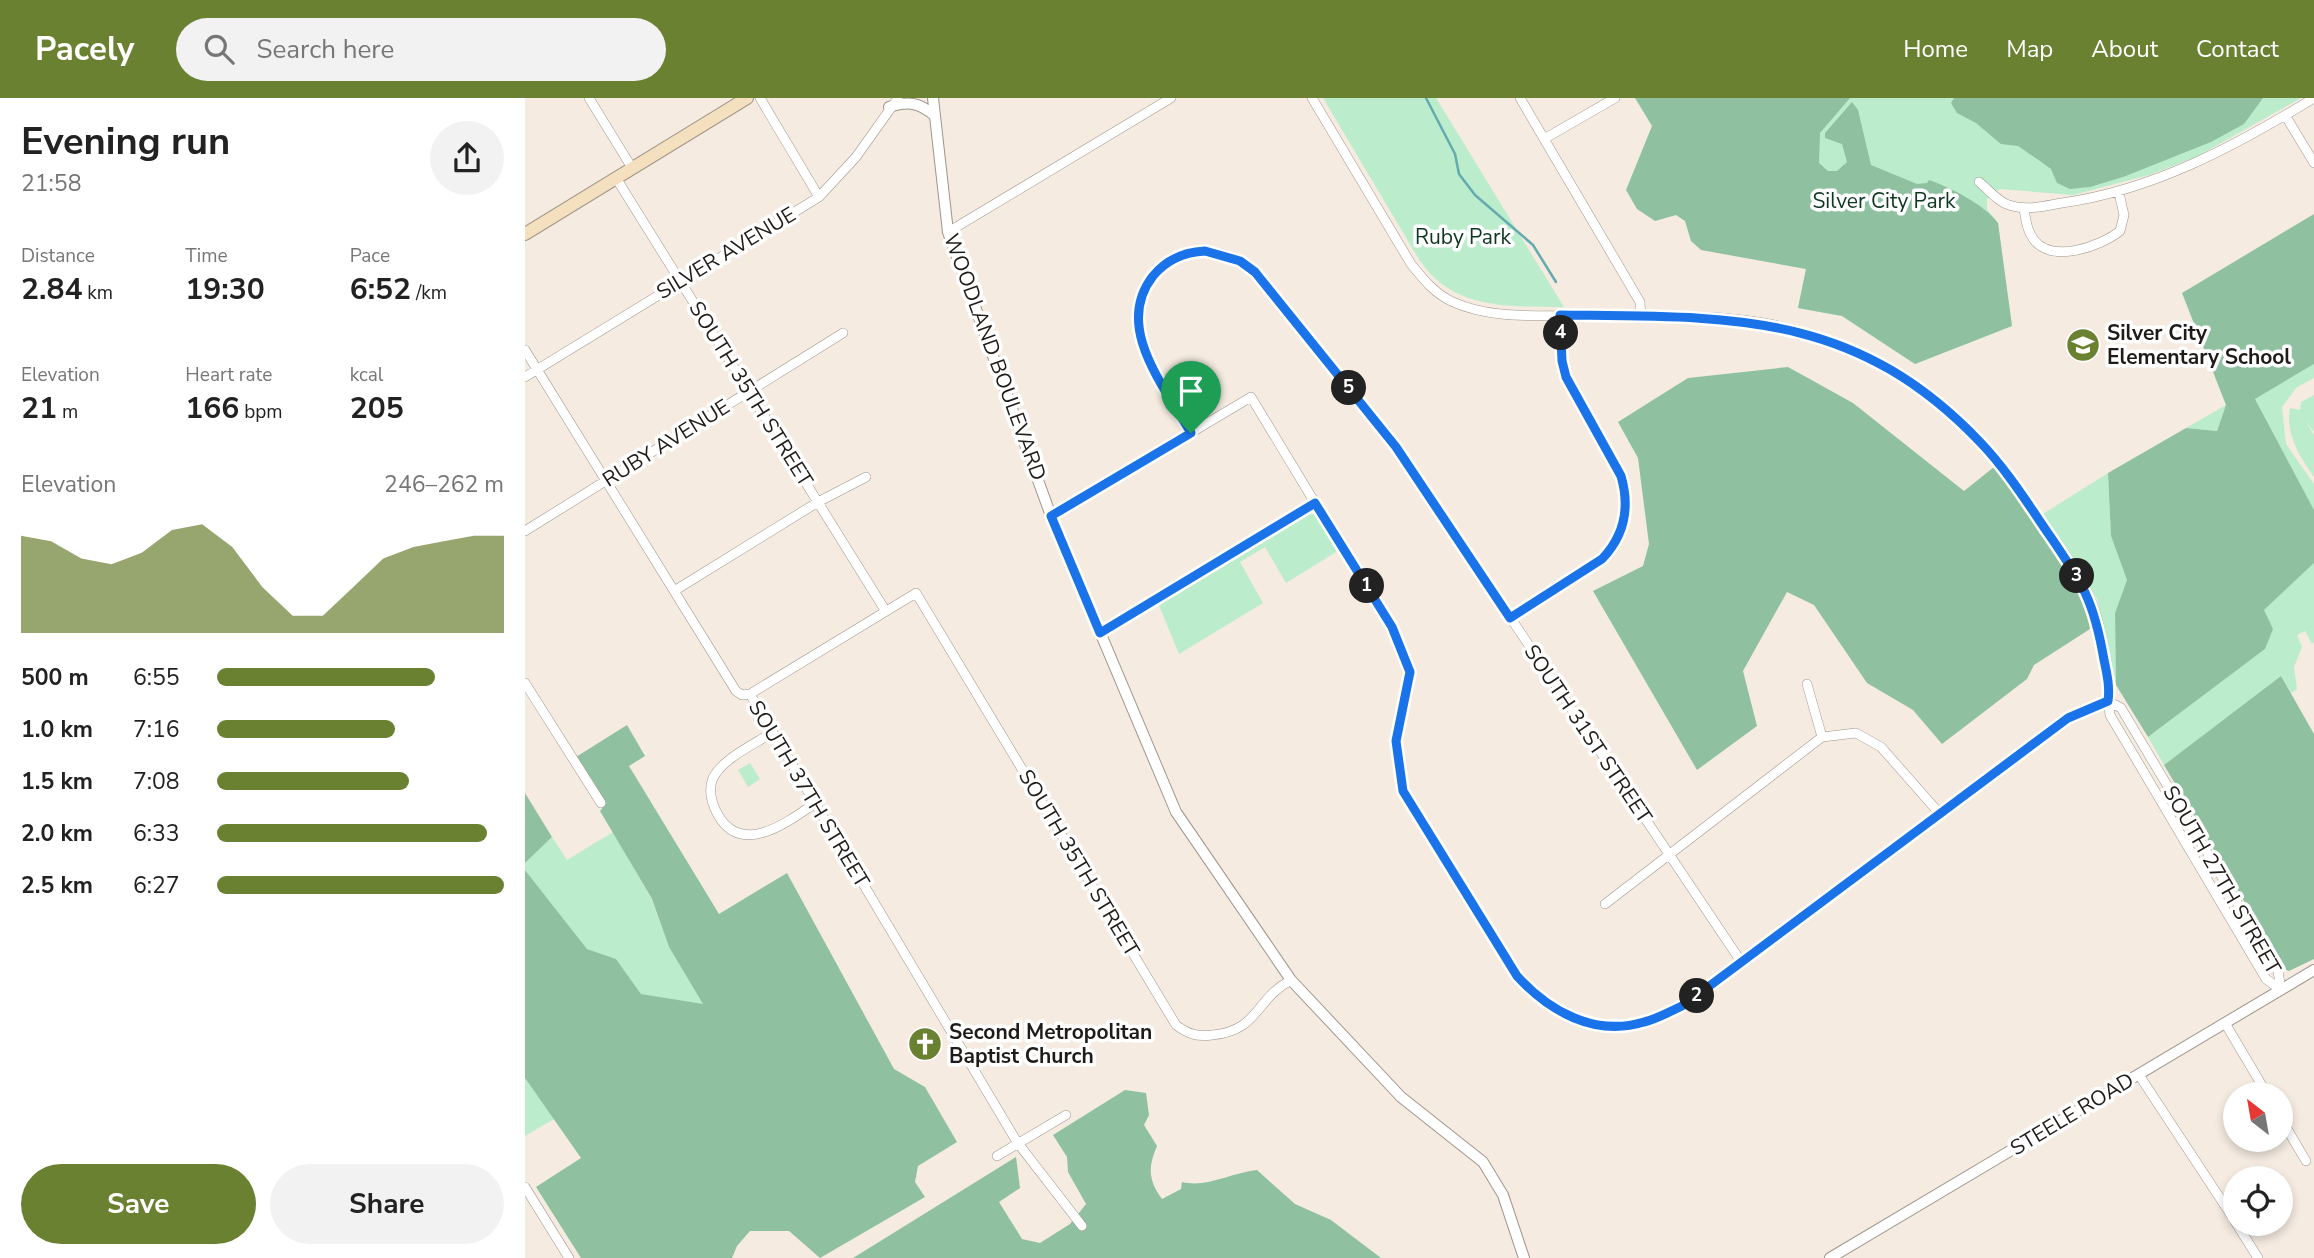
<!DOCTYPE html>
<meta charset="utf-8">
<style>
:root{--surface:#fff;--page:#f2f2f2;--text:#222;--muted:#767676;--accent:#6b8132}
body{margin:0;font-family:"Nunito Sans",sans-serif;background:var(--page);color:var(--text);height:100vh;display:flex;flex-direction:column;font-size:26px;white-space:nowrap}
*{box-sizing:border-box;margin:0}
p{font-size:23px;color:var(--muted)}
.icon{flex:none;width:38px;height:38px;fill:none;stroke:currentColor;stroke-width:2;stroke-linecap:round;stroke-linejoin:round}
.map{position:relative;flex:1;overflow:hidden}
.sheet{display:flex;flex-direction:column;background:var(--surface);width:525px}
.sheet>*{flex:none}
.needle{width:46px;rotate:329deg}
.tools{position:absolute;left:1698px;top:984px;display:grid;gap:14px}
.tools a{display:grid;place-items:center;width:70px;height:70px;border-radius:50%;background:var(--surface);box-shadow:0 4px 10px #0003;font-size:35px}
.pin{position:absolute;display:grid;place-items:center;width:60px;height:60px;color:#fff;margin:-72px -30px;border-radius:50% 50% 50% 0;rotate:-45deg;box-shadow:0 0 7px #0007}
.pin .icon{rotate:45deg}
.km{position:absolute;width:35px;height:35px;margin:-18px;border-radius:50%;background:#222;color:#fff;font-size:19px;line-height:35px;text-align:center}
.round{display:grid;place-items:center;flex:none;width:74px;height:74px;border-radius:37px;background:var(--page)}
.head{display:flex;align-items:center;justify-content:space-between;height:119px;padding:0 21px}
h1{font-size:38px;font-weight:700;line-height:52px}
.metrics{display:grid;grid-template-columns:repeat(3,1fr);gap:10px;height:119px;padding:7px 21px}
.metrics div{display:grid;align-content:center}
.metrics b{font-size:30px;font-weight:700}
.metrics small{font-size:19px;font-weight:400}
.metrics p{font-size:19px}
.chart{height:196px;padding:14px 21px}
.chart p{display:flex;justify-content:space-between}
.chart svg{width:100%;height:126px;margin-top:7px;fill:var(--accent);opacity:.7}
.action{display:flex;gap:14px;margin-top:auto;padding:14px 21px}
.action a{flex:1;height:80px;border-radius:42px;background:var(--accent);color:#fff;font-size:28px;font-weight:700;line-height:80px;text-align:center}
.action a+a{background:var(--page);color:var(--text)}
ul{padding:0 21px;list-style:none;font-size:23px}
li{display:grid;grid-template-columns:112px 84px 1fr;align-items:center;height:52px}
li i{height:18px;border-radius:9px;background:var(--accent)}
header{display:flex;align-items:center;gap:42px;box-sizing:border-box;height:98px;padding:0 35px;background:var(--accent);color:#fff}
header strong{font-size:33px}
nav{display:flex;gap:38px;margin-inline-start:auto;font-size:24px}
.search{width:490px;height:63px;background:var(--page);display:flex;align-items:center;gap:18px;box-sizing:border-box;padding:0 24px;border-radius:38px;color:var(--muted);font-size:26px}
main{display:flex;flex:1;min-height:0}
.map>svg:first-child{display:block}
.green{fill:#bbeccc}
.forest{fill:#8fc1a1}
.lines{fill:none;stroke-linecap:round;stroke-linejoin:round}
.stream{stroke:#65aaae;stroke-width:2.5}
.minor-casing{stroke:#9f968c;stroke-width:10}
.tertiary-casing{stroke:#9f968c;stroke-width:12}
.secondary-casing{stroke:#9f968c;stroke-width:14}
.minor{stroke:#fff;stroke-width:9}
.tertiary{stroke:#fff;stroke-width:10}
.secondary{stroke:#f4e0be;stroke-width:12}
.route-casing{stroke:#fff;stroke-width:14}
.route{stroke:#1a73e8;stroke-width:9}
.labels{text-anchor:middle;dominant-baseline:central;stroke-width:7;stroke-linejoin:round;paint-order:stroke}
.park-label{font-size:21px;fill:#0e3721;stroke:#fff}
.street-label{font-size:21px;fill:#1f1b18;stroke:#fff}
.poi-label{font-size:21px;font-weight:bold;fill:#1f1b18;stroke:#fff;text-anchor:start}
</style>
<header>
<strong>Pacely</strong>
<div class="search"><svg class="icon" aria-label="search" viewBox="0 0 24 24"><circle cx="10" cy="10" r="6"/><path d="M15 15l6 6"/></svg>Search here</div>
<nav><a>Home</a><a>Map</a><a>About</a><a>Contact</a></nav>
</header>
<main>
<section class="sheet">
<div class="head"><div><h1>Evening run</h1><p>21:58</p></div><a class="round"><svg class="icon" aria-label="share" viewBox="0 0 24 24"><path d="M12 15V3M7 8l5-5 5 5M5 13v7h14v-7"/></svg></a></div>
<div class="metrics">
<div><p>Distance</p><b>2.84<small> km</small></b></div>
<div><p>Time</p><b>19:30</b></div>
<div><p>Pace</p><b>6:52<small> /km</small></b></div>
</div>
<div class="metrics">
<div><p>Elevation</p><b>21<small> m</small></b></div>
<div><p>Heart rate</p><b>166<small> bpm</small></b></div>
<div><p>kcal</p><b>205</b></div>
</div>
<div class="chart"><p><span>Elevation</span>246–262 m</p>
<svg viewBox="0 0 160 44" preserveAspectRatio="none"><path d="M0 44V10L10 12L20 18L30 20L40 16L50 8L60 6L70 14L80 28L90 38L100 38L110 28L120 18L130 14L140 12L150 10L160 10V44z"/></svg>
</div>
<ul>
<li><b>500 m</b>6:55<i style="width:76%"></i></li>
<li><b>1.0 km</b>7:16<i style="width:62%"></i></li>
<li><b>1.5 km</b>7:08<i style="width:67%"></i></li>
<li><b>2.0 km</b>6:33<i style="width:94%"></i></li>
<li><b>2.5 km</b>6:27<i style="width:100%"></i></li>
</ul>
<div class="action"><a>Save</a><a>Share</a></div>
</section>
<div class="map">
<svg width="1789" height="1160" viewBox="0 0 1789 1160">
<rect width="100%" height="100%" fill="#f5ebe1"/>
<path class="green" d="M798,0H911L1039,209C985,208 930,213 895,163Z
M1111,0H1776L1673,58L1624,77L1548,97L1475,91L1462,101V111L1473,125L1487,228L1390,266L1317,218L1273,210L1281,171L1200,155Z
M1789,266V280L1772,289L1757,309L1761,346L1789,386V412L1730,301Z
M1789,297V334L1780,322L1789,337V379C1775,359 1760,336 1765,310L1775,312L1776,304Z
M1701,307L1692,333L1661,330Z
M1583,375L1586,438L1602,482L1590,515L1591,587L1572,501L1518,416Z
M784,415L792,418L812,451L811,454L761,485L740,449L715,464L738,505L654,556L633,505Z
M1789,465V544L1787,546L1780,533L1772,537L1777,549L1769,569L1772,591L1766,595L1756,578L1639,667L1623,639L1740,551L1739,512Z
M225,665L235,681L223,689L213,672Z
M88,734L127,802L144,849L179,907L116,896L91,861L62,851L0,772V765L27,739L42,762Z
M0,980L29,1021L0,1038Z"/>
<path class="forest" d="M1110,0H1325L1295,35L1294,65L1303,73H1312L1322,64L1317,46L1300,40V35L1327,4L1333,12L1346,67L1392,86L1402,85L1404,82C1426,90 1459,106 1473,125L1487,228L1390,266L1317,218L1273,210L1281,171L1176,152L1166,143L1160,123L1151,117L1130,123L1112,111L1101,92L1127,28Z
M1429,0H1738L1719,26L1686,44L1598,79L1565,89L1545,91L1532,85L1526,71L1515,63L1493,48L1476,46L1451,25L1432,15L1426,5Z
M1789,116V266L1730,301L1789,412V465L1739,512L1748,531L1740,551L1623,639L1591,587L1590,515L1602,482L1586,438L1583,375L1661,330L1692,333L1701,307L1657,195Z
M1263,269L1328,305L1439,393L1469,369C1498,410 1561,483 1565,531L1509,567L1502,581L1417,646L1388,612L1342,585L1289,507L1262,494L1218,573L1232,628L1172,672L1068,493L1118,468L1124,446L1113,360L1093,324L1163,280Z
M1756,578L1789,636V861L1764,873L1759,871L1639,667Z
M102,627L120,658L104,668L194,816L262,775L369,971L400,989L432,1044L393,1068L390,1084L400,1099L295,1160L264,1133H225L212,1148L207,1160H56L11,1089L56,1060L0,980V772L62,851L91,861L116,896L178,906L144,849L127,801L75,713L81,705L51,659Z
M0,695L27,739L0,765Z
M600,992L621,995L624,1017L619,1027L632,1048C623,1069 623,1082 637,1101L656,1091L657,1084C682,1090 705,1075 732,1072L770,1106L806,1122L856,1160H328L491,1059L495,1090L474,1104L497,1141L515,1145L545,1126L561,1106L543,1074L542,1059L528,1037Z"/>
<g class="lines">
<path class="stream" d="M901,0L930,56L934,76L950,97L1008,147L1031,184"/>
<g class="minor-casing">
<path id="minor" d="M64,0L107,70
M235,0L294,99
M787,0L886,166C898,181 910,196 928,204C966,221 1009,217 1049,218C1109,218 1185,215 1244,226C1346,246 1431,304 1490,388C1515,424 1549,462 1566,503C1581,539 1580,579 1585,617L1741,881L1756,892
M995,0L1115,204L1116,219
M1760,17L1789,65
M1019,41L1090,0
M91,80L360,512
M1454,84C1463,91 1473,104 1484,107C1501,113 1519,108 1537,105C1629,92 1710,48 1789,0
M1499,111C1501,122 1502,133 1509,142C1528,166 1576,148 1595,133L1599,117L1594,95
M423,134L646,0
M0,252L211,593L217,597L225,596
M0,279L294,99L331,59L373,0
M666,335C649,304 622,270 614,235C602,187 651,142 698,156C710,159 720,167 730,174L871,349L1217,865
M526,418L726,299L874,544L885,574L871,643L878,693L992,878C1025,913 1069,939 1119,924C1132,921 1146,913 1159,907L1543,620L1583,603
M0,433L318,235
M149,493L293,404L341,379
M985,520L1077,461C1100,437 1105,409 1096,378L1041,279L1037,263L1035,217
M575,535L790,405
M0,585L76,705
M1282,586L1297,639
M225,596L391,495L651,927C663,936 672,939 687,937C734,933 730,901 766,882
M225,596L492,1044L557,1128
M1583,603L1596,610L1753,873L1756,892
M248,634C230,646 198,660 188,680C183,692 187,706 193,717C217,759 263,724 290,705
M1080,806L1297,639L1331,635L1356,649L1415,716
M1700,925L1742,996
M1614,977L1710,1123
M1755,1019L1781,1063
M472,1058L541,1017
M0,1089L44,1160
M1711,1125L1733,1160"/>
</g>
<g class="tertiary-casing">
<path id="tertiary" d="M408,0L423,134L526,418L651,714L766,882L876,999L958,1064L978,1097L999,1160
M364,9C383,3 394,4 410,18
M1305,1160L1789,872"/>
</g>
<g class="secondary-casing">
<path id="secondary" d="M0,136L222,0"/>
</g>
<use href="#minor" class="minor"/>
<use href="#tertiary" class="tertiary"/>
<use href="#secondary" class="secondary"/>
</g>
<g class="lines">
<g class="route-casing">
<path id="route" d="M680,153L715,163L730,174L871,349L985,520L1077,461C1100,437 1105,409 1096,378L1041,279L1037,263L1035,217C1205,219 1329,212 1455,344C1482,372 1503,406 1525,438C1558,486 1569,503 1579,562C1582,576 1585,589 1583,603L1543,620L1159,907C1146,913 1132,921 1119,924C1069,939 1024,913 992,878L878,693L871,643L885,574L867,529L790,405L575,535L526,418L666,335C640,289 588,229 628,178C642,161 659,154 680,153Z"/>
</g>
<use href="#route" class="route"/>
</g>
<defs>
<g id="school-disc" transform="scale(1.75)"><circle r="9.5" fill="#6b8132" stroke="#fff"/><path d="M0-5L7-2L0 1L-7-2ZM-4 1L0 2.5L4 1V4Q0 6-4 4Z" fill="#fff"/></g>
<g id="church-disc" transform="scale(1.75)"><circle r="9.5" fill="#6b8132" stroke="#fff"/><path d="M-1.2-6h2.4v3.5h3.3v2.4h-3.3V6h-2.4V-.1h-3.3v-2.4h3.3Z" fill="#fff"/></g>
</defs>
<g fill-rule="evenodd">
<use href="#school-disc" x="1558" y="247"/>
<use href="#church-disc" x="400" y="946"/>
</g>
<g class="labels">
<g class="park-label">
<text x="1359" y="103">Silver City Park</text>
<text x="938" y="139">Ruby Park</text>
</g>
<g class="street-label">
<text transform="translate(201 155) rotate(-31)">SILVER AVENUE</text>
<text transform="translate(470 259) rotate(70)">WOODLAND BOULEVARD</text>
<text transform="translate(226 296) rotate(58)">SOUTH 35TH STREET</text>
<text transform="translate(141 345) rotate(-32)">RUBY AVENUE</text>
<text transform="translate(1063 636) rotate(56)">SOUTH 31ST STREET</text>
<text transform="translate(284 696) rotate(59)">SOUTH 37TH STREET</text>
<text transform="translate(554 765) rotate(59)">SOUTH 35TH STREET</text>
<text transform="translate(1697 782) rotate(60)">SOUTH 27TH STREET</text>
<text transform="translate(1547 1016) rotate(-31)">STEELE ROAD</text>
</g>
<g class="poi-label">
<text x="1582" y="235">Silver City<tspan x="1582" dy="24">Elementary School</tspan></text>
<text x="424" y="934">Second Metropolitan<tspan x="424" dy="24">Baptist Church</tspan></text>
</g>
</g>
</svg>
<div class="tools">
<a><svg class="needle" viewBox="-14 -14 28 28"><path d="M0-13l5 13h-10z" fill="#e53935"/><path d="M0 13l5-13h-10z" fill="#767676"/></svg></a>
<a><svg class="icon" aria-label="locate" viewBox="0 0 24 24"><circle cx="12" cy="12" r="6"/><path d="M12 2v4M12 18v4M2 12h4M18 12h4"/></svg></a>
</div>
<div class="pin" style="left:666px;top:335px;background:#1e9e55"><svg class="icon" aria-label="arrive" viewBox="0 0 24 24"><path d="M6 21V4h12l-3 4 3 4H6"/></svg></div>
<b class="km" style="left:842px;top:488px">1</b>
<b class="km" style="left:1172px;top:898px">2</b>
<b class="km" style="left:1552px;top:478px">3</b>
<b class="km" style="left:1036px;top:235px">4</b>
<b class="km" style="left:824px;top:290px">5</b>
</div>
</main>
